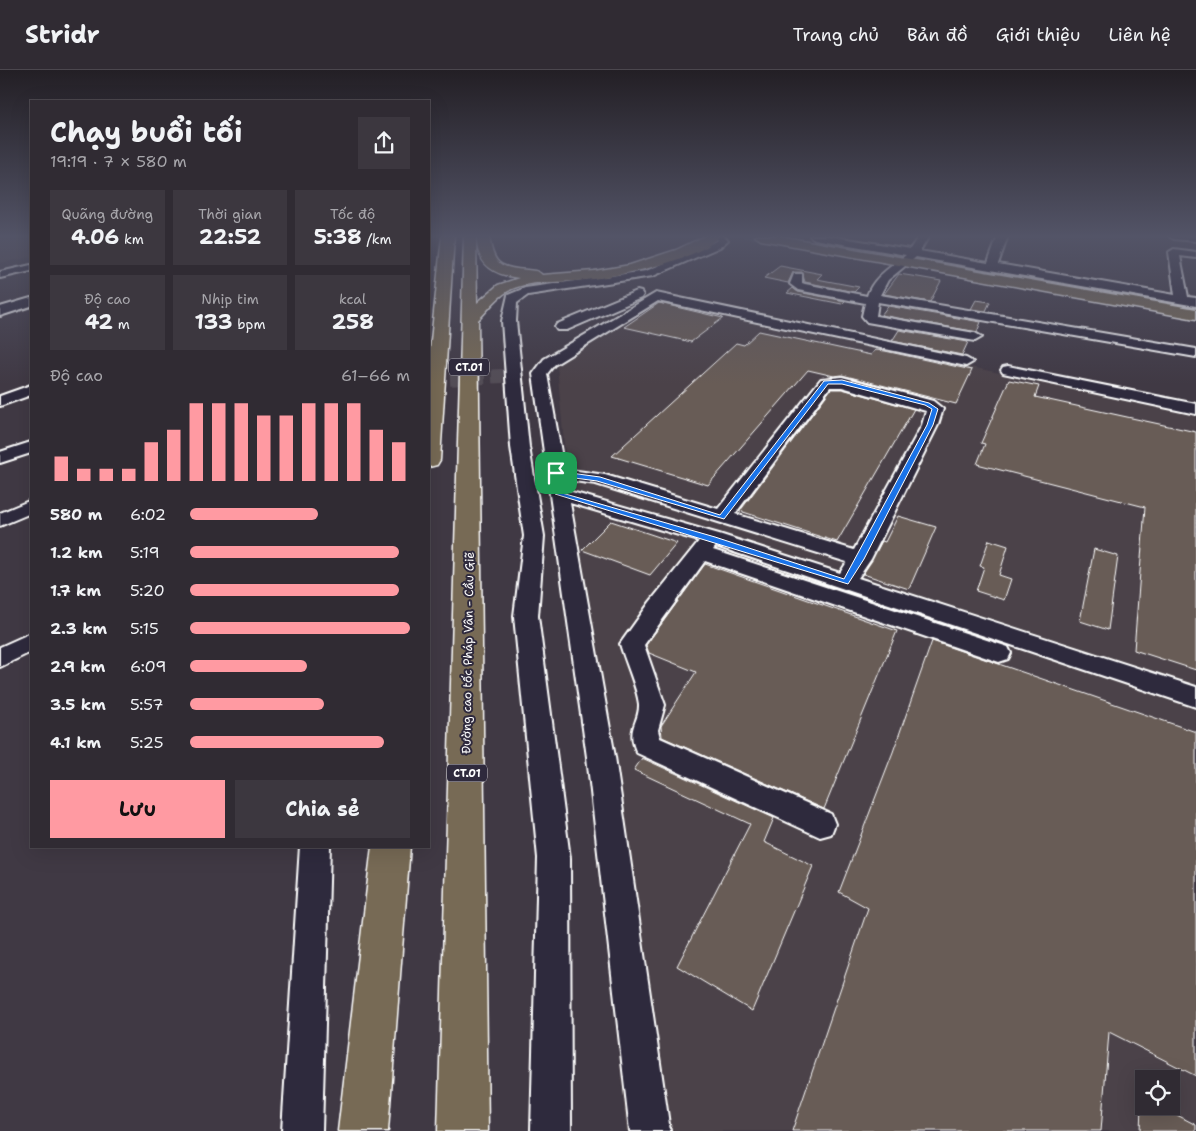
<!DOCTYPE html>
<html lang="vi">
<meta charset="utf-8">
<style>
:root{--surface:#302b33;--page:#3c373f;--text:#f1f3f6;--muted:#a8a7ac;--line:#4b474e;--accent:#ff9aa2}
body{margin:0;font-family:"Shantell Sans",sans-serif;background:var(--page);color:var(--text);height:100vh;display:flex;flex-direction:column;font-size:19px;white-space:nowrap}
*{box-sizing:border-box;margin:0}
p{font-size:16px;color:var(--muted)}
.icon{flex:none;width:28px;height:28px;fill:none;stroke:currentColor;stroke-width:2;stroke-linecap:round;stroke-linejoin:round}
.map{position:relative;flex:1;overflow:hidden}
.side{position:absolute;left:30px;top:30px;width:400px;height:748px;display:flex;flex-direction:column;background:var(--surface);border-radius:0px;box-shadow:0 5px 20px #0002,0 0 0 1px var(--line)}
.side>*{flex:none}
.fabs{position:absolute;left:1135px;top:1000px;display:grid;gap:10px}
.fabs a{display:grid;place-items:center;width:45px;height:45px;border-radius:0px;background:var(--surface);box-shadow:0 5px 20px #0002,0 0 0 1px var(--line);font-size:25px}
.pin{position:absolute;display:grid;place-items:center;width:42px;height:42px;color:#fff;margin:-21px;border-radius:10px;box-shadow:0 2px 8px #0006}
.round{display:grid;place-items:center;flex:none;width:52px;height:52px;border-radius:0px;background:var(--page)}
.headline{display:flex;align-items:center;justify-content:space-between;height:85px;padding:0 20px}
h1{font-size:28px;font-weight:700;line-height:38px}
.stats{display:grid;grid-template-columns:repeat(3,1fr);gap:8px;height:85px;padding:5px 20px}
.stats div{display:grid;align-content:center;border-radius:0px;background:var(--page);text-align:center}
.stats b{font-size:21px;font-weight:700}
.stats small{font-size:14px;font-weight:400}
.stats p{font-size:14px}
.chart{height:140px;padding:10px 20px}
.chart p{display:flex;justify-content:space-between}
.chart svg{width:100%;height:90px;margin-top:5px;stroke:var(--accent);stroke-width:6}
.primary-button{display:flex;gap:10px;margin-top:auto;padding:10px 20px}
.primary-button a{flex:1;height:58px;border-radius:0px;background:var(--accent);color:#111;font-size:20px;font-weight:700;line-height:58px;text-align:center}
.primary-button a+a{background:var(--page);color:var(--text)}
ul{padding:0 20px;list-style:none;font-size:16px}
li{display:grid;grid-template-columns:80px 60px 1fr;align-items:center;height:38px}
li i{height:12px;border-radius:6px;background:var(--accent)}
header{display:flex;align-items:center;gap:30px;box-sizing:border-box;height:70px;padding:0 25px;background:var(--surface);border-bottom:1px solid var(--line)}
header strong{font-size:24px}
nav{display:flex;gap:28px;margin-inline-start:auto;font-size:18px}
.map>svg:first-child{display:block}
.built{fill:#4c4349;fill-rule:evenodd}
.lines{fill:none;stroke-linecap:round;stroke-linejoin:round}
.canal{fill:#496270;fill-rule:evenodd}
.building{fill:#675b56;stroke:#fff}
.minor-tunnel{stroke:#534d57;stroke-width:14;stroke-dasharray:14 7;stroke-linecap:butt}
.minor-casing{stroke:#fff;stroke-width:4}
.major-casing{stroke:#fff;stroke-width:3}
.highway-casing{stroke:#fff;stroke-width:3}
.minor{fill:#2f2a3d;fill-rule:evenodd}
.major{fill:#776a54;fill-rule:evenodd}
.highway{fill:#776a54;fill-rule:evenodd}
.route{fill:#1a73e8;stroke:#fff;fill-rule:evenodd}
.labels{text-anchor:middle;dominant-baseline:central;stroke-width:4;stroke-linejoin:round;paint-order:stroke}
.shield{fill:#2f2a3d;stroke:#c1bfc5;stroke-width:1}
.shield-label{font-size:11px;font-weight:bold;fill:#fff}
.street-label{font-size:12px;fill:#fff;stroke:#2f2a3d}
</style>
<header>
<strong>Stridr</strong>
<nav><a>Trang chủ</a><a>Bản đồ</a><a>Giới thiệu</a><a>Liên hệ</a></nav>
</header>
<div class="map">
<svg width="1196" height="1061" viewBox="0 0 1196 1061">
<rect width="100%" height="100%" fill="#403944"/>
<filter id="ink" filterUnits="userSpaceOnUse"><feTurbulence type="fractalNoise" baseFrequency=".02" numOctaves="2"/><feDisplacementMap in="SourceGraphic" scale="10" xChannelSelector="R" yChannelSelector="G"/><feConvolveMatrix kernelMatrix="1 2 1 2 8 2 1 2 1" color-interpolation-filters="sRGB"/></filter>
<g filter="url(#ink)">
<path class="built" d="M0,166H31V187L0,193Z
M659,232L1196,344V1061H626L557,295ZM1144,1009H1171V1036H1144Z"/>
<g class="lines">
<path class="canal" d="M739,166H757L791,173L786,176Z"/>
</g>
<path class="building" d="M780,196L822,204L817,209L859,217L854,222L805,212L802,202H793L788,213L764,208Z
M899,204L918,207L941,211L930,232L884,224Z
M793,218L798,222L845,231L842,234L787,223Z
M976,230L990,232L986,241L971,239Z
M659,233L723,248L691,272L624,257Z
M888,236L981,252L977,262L881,245Z
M899,260L968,272L962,285L892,271Z
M759,261L871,285L875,280L885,281L972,300L956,334L842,305L834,306L808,300L708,415L612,386L736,273L744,275Z
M1009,310L1039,316L1035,327L1196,362V600L1134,580L1145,437L977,394L985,374L981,373Z
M831,319H842L914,339L837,472L740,441Z
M898,446L936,457L909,519L863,504L882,471L885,472Z
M611,451L677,473L650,505L582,480Z
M989,470L1008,476L999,505L1011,509L1004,530L976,521L984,497L980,496Z
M1094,479L1118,486L1108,560L1080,551Z
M705,494L897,561L824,739L662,667L661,656L696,602L649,583L646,575Z
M932,571L1196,662V1006L1109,962L1101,1061H792L868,838L839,822L893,682Z
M642,688L774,748L764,772L813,796L752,941L677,896L750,754L634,700Z
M1141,1036H1160L1196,1055V1061H1140Z"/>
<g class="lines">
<path class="minor-tunnel" d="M429,310L503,306"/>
<g class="minor-casing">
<path id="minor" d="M714,166H724L728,170L720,177L653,206L528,225L517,233L516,251L529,377L544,466L538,546L570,788L571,1061H531L538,788L514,546L524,466L511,377L502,251L508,225L525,218L646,201L712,173L717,170Z
M810,166H830L910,179L919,166H929L920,181L988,193L998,166H1008L998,194L1175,225L1169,182L1174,179L1196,182V188L1180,186L1188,227L1196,228V236L916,187L888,210L880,225L1196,279V287L878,232L876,246L975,263L982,267L975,271L867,252L862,246L865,233L798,220L790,214L794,204H802V213L805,214L867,226C873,207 891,197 906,185L815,169Z
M1169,166H1196V171L1174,169Z
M31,195V201L0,208V202Z
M637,221L641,222L643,225L641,228L567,260H557L555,257L557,254Z
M656,223L966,288L973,292L966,296L658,231L554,295L547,304L564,399L605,405L718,439L821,309L842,307L933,331L943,339L938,355L871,489L858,508L1196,617V637L716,476L713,480L1008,577L1011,583L1008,589L999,592L705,491L644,575L665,635L658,660L660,668L831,744L835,754L831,764L820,767L637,683C625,658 640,653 639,634C637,617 625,591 620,574L650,532L699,471L570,433L615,687L670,1061H630L587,687L533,304L544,289ZM830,317H842L926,341L922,355L854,480L735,444ZM566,410L596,414L847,492L840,503L719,464L568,421Z
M31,228V236L0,246V237Z
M1008,296L1196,334V344L1003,303L1001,300L1003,297Z
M31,315V325L0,336V326Z
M31,372V383L0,393V382Z
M31,430V443L0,456V443Z
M31,563V582L0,597V577Z
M300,776H330L322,1061H282Z"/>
</g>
<g class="major-casing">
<path id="major" d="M755,166H779L1196,239V249L761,170Z"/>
</g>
<g class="highway-casing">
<path id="highway" d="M442,166H454L440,390L437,395L429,397V290Z
M464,166H476L477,233L498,215L519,208C493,205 476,194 477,166H489C493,193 498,198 527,200C533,201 538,200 542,205L594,201L630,195L676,180L705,166H719C699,192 608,208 575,211C553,213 528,210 508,221C496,228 487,241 478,250L488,1061H438Z
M372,776H410L388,1061H338Z"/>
</g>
<use href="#minor" class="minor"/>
<use href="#major" class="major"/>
<use href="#highway" class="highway"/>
</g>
</g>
<linearGradient id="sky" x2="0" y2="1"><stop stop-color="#231f25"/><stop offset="0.53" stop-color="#535467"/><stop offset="1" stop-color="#535467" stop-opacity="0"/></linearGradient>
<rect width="1196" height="314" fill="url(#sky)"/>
<path class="route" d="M842,310L929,333L938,339L933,355L864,489L848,514L555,424L553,403L556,401L600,407L720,445L824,311ZM828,314H842L925,335L932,339L927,355L844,509L715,467L562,423L560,406L597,411L724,449Z"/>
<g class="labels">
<g class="shield">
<rect x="449" y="288.5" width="40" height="17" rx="4"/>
<rect x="447" y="694.5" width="40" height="17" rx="4"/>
</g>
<g class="shield-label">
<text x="469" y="297">CT.01</text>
<text x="467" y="703">CT.01</text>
</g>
<g class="street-label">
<text transform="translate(468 583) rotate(-89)">Đường cao tốc Pháp Vân - Cầu Giẽ</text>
</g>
</g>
</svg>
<div class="fabs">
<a><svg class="icon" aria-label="locate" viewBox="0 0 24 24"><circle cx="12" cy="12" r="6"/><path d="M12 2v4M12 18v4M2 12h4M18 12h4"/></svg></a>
</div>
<div class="pin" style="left:556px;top:403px;background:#1e9e55"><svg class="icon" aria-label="arrive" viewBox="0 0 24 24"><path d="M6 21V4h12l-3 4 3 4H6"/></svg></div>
<section class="side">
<div class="headline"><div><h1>Chạy buổi tối</h1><p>19:19 · 7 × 580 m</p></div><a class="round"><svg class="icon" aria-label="share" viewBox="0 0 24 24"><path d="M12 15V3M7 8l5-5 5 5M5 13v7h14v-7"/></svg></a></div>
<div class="stats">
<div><p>Quãng đường</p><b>4.06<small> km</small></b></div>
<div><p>Thời gian</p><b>22:52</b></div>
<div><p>Tốc độ</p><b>5:38<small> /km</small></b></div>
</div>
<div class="stats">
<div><p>Độ cao</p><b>42<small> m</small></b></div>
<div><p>Nhịp tim</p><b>133<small> bpm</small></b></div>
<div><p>kcal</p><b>258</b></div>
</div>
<div class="chart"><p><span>Độ cao</span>61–66 m</p>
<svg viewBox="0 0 160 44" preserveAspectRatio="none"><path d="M5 44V32M15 44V38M25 44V38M35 44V38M45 44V25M55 44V19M65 44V6M75 44V6M85 44V6M95 44V12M105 44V12M115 44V6M125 44V6M135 44V6M145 44V19M155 44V25"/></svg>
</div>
<ul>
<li><b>580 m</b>6:02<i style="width:58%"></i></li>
<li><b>1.2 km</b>5:19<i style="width:95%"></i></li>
<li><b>1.7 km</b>5:20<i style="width:95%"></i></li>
<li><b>2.3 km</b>5:15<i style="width:100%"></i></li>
<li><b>2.9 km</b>6:09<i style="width:53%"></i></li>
<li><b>3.5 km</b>5:57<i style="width:61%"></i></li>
<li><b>4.1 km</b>5:25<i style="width:88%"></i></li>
</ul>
<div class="primary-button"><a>Lưu</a><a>Chia sẻ</a></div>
</section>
</div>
